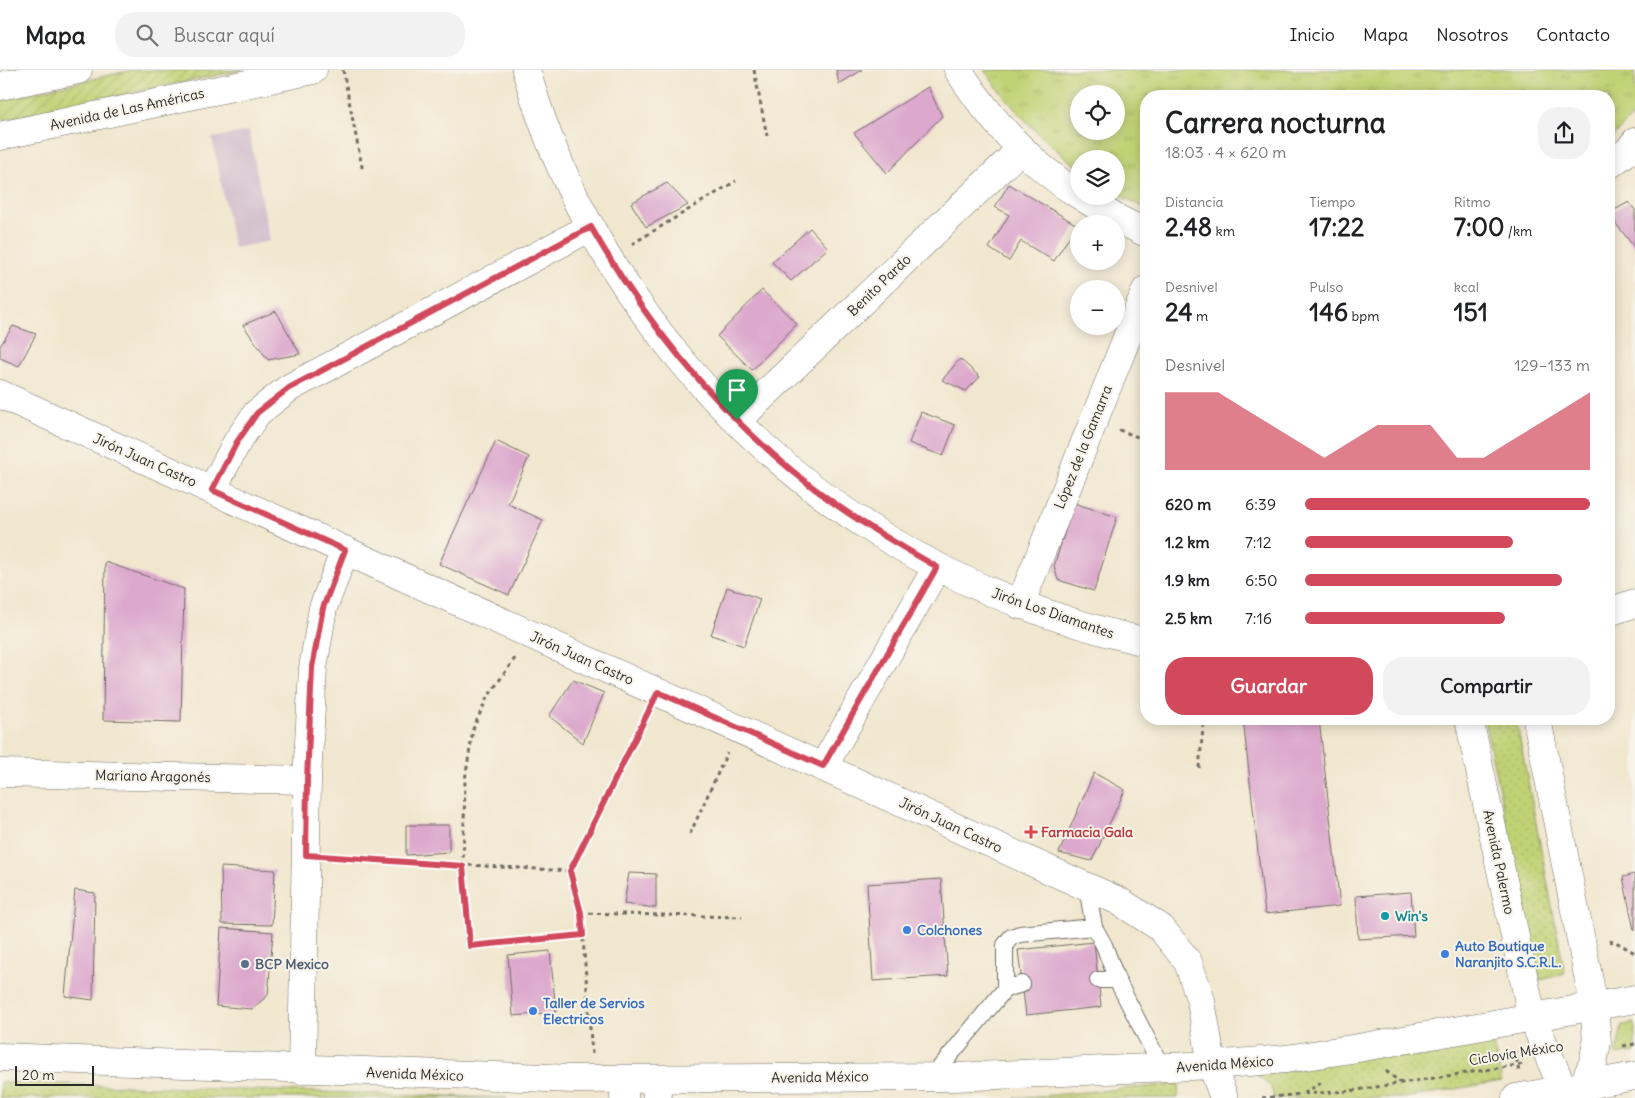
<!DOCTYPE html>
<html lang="es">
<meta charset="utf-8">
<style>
:root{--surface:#fff;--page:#f2f2f2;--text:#202124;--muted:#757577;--line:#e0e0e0;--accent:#d1495b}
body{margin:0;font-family:Delius,sans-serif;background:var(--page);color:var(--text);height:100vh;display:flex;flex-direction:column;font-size:19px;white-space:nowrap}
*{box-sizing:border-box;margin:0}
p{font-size:16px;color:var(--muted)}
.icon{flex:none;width:28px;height:28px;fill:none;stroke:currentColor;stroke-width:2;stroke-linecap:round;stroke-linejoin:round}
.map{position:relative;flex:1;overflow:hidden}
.side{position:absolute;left:1140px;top:20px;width:475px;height:635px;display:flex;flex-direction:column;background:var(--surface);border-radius:20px;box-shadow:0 2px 12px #0003}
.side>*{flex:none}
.buttons{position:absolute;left:1070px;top:15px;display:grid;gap:10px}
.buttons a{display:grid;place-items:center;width:55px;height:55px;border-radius:50%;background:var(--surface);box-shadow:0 2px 12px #0003;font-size:25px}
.scale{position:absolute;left:15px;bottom:12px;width:79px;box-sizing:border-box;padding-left:5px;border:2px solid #2b2b2b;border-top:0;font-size:14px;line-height:18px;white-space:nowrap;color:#2b2b2b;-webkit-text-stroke:4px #f7f3e8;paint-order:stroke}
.pin{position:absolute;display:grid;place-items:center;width:42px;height:42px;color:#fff;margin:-51px -21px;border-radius:50% 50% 50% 0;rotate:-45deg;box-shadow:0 0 5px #0007}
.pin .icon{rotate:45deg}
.round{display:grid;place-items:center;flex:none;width:52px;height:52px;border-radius:20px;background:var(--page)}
.headline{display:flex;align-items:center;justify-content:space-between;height:85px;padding:0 25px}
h1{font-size:28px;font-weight:700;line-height:38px}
.metrics{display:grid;grid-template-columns:repeat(3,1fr);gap:8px;height:85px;padding:5px 25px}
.metrics div{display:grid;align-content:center}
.metrics b{font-size:25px;font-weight:700}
.metrics small{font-size:14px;font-weight:400}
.metrics p{font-size:14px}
.chart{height:140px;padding:10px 25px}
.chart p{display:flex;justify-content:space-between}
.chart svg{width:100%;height:90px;margin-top:5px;fill:var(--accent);opacity:.7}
.primary-button{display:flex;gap:10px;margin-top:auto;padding:10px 25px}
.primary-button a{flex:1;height:58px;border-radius:20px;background:var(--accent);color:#fff;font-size:20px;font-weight:700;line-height:58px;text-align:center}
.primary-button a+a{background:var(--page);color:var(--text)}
ul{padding:0 25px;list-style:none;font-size:16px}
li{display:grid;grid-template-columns:80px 60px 1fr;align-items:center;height:38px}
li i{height:12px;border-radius:6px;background:var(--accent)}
header{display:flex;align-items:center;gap:30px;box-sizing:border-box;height:70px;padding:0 25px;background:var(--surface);border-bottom:1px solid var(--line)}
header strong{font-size:24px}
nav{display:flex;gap:28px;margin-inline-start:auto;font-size:18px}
.search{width:350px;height:45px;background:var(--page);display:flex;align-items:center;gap:12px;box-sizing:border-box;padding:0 18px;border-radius:20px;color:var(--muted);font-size:19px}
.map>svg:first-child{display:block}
.industrial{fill:#d1bdcc}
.grass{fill:url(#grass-dots);stroke:#767e50}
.park{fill:url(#park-tufts);stroke:#767e50;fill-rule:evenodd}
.garden{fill:url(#garden-furrows);stroke:#767e50}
.building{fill:#dca8cd}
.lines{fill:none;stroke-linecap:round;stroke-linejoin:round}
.service-casing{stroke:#706d64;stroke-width:18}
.minor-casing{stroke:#706d64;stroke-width:29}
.tertiary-casing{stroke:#706d64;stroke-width:29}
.primary-casing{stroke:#706d64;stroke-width:29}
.path{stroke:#706d64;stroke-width:3;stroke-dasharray:4 4;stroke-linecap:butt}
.service{stroke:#fff;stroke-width:16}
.minor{stroke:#fff;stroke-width:28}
.tertiary{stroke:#fff;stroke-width:28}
.primary{stroke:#fff;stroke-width:28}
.route-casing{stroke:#fff;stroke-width:10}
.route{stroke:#d1495b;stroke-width:6}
.health-dot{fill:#e0444e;stroke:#f7f3e8;stroke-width:2}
.culture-dot{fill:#0f9aa8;stroke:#f7f3e8;stroke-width:2}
.shop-dot{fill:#3f7fe0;stroke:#f7f3e8;stroke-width:2}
.service-dot{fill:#5c6f8a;stroke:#f7f3e8;stroke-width:2}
.labels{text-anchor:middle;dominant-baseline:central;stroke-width:4;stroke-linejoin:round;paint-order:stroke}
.street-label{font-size:14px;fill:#2b2b2b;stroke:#f7f3e8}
.health-label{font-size:14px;font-weight:bold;fill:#be3a42;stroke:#f7f3e8;text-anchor:start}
.culture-label{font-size:14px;font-weight:bold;fill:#0d838f;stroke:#f7f3e8;text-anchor:start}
.shop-label{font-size:14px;font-weight:bold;fill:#366cbe;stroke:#f7f3e8;text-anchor:start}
.service-label{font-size:14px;font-weight:bold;fill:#4e5e75;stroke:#f7f3e8;text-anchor:start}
</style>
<header>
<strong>Mapa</strong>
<div class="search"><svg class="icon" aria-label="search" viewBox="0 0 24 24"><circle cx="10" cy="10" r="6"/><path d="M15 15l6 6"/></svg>Buscar aquí</div>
<nav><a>Inicio</a><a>Mapa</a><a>Nosotros</a><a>Contacto</a></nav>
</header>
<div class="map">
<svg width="1635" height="1028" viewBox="0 0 1635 1028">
<defs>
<pattern id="grass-dots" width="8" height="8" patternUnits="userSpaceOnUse" patternTransform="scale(1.25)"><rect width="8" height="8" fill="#c1d275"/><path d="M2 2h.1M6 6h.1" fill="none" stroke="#a6b465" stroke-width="1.8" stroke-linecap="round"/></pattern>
<pattern id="park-tufts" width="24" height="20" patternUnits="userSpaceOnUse" patternTransform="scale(1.25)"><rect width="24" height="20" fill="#c1d275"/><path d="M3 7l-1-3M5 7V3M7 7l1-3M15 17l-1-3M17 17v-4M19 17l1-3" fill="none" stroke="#a6b465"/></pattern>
<pattern id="garden-furrows" width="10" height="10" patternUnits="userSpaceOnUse" patternTransform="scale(1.25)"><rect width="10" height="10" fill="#c1d275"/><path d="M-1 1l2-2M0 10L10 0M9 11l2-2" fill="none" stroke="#a6b465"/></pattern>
</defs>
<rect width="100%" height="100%" fill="#f7f3e8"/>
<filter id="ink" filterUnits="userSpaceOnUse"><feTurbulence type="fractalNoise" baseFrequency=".02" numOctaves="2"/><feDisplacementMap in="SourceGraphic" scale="10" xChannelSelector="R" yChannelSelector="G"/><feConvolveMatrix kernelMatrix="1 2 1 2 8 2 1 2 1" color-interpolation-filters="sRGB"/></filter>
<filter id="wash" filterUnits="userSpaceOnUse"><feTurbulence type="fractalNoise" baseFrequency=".0096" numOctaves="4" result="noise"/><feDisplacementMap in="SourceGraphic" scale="20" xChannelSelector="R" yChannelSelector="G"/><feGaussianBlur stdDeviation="1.12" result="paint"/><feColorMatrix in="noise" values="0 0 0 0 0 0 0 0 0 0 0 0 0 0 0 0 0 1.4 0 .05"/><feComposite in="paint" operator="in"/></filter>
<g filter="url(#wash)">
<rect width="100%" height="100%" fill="#f1e7cf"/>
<path class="industrial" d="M249,61L270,171L234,178L212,68Z"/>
<path class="grass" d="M1484,649H1516L1565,904L1540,910Z
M1635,953V982L1616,985L1622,955Z
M1491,965L1502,1011L1403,1028H1274L1271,1017L1257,1006Z
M0,1012L507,1028H0Z
M1179,1014L1178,1028H1015Z"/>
<path class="park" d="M984,0H1635V44L1609,70V26H1146V139L1116,123V89H1079V98C1042,70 1011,38 984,0ZM1079,24H1116V61H1079Z"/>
<path class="garden" d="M132,0H243L0,50V30Z"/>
<g id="blocks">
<path class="building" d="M836,0H862L839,14Z
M928,17L942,46L887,103L854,63Z
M667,113L688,135L646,157L631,133Z
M1009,114L1077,155L1054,191L1021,171L1009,191L989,178L1009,145L995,137Z
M1629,132L1635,140V178L1609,145V143Z
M810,158L828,178L791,211L772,192Z
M762,220L797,254L752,300L717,266Z
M276,241L300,284L268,290L243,255Z
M13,256L36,264L19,296L0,288V276Z
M960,289L980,307L966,321L942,310Z
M921,342L955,355L943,386L909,373Z
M496,371L529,387L508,434L543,450L509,525L439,494Z
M1074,433L1117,447L1094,521L1058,510L1054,496Z
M105,492L184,519L181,652L103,650Z
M727,517L760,529L744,576L711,565Z
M573,610L604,623L583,673L549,646Z
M1243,649H1319L1340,836L1265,844Z
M1094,703L1125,720L1092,791L1059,783Z
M406,755H449V782L406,785Z
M221,797L275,800L272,855L222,854Z
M629,803L656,804V838L624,834Z
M1635,804V860H1634L1623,807Z
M941,809L948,906L873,911L867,814Z
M75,820L95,823L93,930L65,926Z
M1411,822L1414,866L1358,869L1356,826Z
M221,858L273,862L268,925L252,939L216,936Z
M1094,872L1101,937L1026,945L1018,880Z
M550,881L556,942L513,946L508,885Z"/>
</g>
</g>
<g filter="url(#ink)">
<use href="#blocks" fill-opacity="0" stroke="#706d64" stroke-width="1"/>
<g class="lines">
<g class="service-casing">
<path id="service" d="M1087,817L1094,857L1104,875L1117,910L1162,998
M1098,910H1117
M1005,919V875L1011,867L1020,864L1094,857
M932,1007L1005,919L1022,914"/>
</g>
<g class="minor-casing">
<path id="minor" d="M0,324L1087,817L1119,831L1161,858L1188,892L1201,931L1212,995
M737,351L1021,79
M212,420L237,372L257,343L289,318L591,157
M1020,535L1146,220
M823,697L937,497
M0,703L307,710
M302,1000L307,710L313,598L323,538L345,480"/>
</g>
<g class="tertiary-casing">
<path id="tertiary" d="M526,0C580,191 715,363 883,466C964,516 1054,551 1146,572
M958,0C989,48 1030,94 1079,125
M0,16L78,0
M0,66L313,0
M1609,95L1628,81L1635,72
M1081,126L1114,147L1146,163
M1609,542L1635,533
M1469,649L1532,947L1563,1019
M1537,649L1594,936L1597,972L1593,993L1583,1015
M624,1028L625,1010
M657,1028V1009"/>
</g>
<g class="primary-casing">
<path id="primary" d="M0,987L573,1009L955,1007L1212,995L1286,989L1358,978L1635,929
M1212,995L1224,1028
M1516,1028L1635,1006"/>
</g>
<path class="path" d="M343,0L363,102
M754,0L767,66
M632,174L736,111
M1119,360L1146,370
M515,588L487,628L473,659L465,710L463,796L470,876L583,865
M1199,698L1204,649
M690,764L727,683
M333,787L570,801
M581,843L742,847
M1609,872L1614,871L1635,883
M1623,976L1635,974
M1515,981L1519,1002
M592,984L581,843L570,801L645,647
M1386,1001L1401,1013
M1321,1013L1302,1024L1350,1021L1524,994
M1262,1028L1302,1024"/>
<use href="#service" class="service"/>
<use href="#minor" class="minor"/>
<use href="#tertiary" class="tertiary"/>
<use href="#primary" class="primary"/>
</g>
</g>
<g class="lines" filter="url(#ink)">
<g class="route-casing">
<path id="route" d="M591,157C652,264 731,358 831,431C865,456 901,476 937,497L823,696L658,622L570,801L581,843L583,865L470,876L463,796L306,785L307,710L312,598L323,538L345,480L212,420L237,372L257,343L289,318Z"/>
</g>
<use href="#route" class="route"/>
</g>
<path class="health-dot" d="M1028.5 754.5h5v5h5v5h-5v5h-5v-5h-5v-5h5z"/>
<circle class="culture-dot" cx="1385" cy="846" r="5"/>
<g class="shop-dot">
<circle cx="907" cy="860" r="5"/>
<circle cx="1445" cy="884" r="5"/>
<circle cx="533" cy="941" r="5"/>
</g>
<circle class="service-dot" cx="245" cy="894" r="5"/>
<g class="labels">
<g class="street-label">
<text transform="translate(127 39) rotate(-12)">Avenida de Las Américas</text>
<text transform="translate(879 215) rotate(-44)">Benito Pardo</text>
<text transform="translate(1083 377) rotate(-68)">López de la Gamarra</text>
<text transform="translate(145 390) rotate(24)">Jirón Juan Castro</text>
<text transform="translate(1053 543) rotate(19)">Jirón Los Diamantes</text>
<text transform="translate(582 588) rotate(24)">Jirón Juan Castro</text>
<text transform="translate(153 706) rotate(1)">Mariano Aragonés</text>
<text transform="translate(951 755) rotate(25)">Jirón Juan Castro</text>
<text transform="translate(1499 792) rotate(78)">Avenida Palermo</text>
<text transform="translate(1516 983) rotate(-9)">Ciclovía México</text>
<text transform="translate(1225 994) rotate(-4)">Avenida México</text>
<text transform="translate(415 1004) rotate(2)">Avenida México</text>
<text transform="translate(820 1007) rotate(-1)">Avenida México</text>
</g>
<g class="health-label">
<text x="1041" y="762">Farmacia Gala</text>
</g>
<g class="culture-label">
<text x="1395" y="846">Win's</text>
</g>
<g class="shop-label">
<text x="917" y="860">Colchones</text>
<text x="1455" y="876">Auto Boutique<tspan x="1455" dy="16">Naranjito S.C.R.L.</tspan></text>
<text x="543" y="933">Taller de Servios<tspan x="543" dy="16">Electricos</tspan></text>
</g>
<g class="service-label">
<text x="255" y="894">BCP Mexico</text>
</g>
</g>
</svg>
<div class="buttons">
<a><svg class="icon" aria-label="locate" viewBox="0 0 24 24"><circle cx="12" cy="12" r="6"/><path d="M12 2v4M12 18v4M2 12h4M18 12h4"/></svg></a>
<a><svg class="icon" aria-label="layers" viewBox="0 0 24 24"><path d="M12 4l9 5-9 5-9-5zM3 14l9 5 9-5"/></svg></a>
<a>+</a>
<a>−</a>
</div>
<div class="scale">20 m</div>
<div class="pin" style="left:737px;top:350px;background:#1e9e55"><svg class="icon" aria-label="arrive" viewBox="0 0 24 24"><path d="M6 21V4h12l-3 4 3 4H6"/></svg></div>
<section class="side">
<div class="headline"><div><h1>Carrera nocturna</h1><p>18:03 · 4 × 620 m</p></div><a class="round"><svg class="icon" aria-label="share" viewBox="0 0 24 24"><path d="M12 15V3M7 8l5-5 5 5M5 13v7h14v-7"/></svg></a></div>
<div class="metrics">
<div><p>Distancia</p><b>2.48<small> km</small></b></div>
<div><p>Tiempo</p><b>17:22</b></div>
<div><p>Ritmo</p><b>7:00<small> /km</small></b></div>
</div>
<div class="metrics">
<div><p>Desnivel</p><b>24<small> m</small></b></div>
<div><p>Pulso</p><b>146<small> bpm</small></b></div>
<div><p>kcal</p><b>151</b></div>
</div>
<div class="chart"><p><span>Desnivel</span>129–133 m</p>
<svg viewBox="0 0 160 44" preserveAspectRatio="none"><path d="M0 44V6L10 6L20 6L30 14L40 22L50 30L60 38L70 30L80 22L90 22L100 22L110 38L120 38L130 30L140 22L150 14L160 6V44z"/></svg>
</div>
<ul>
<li><b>620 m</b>6:39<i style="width:100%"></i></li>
<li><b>1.2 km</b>7:12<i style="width:73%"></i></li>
<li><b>1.9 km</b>6:50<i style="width:90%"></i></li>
<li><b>2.5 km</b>7:16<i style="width:70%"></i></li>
</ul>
<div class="primary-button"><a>Guardar</a><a>Compartir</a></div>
</section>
</div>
